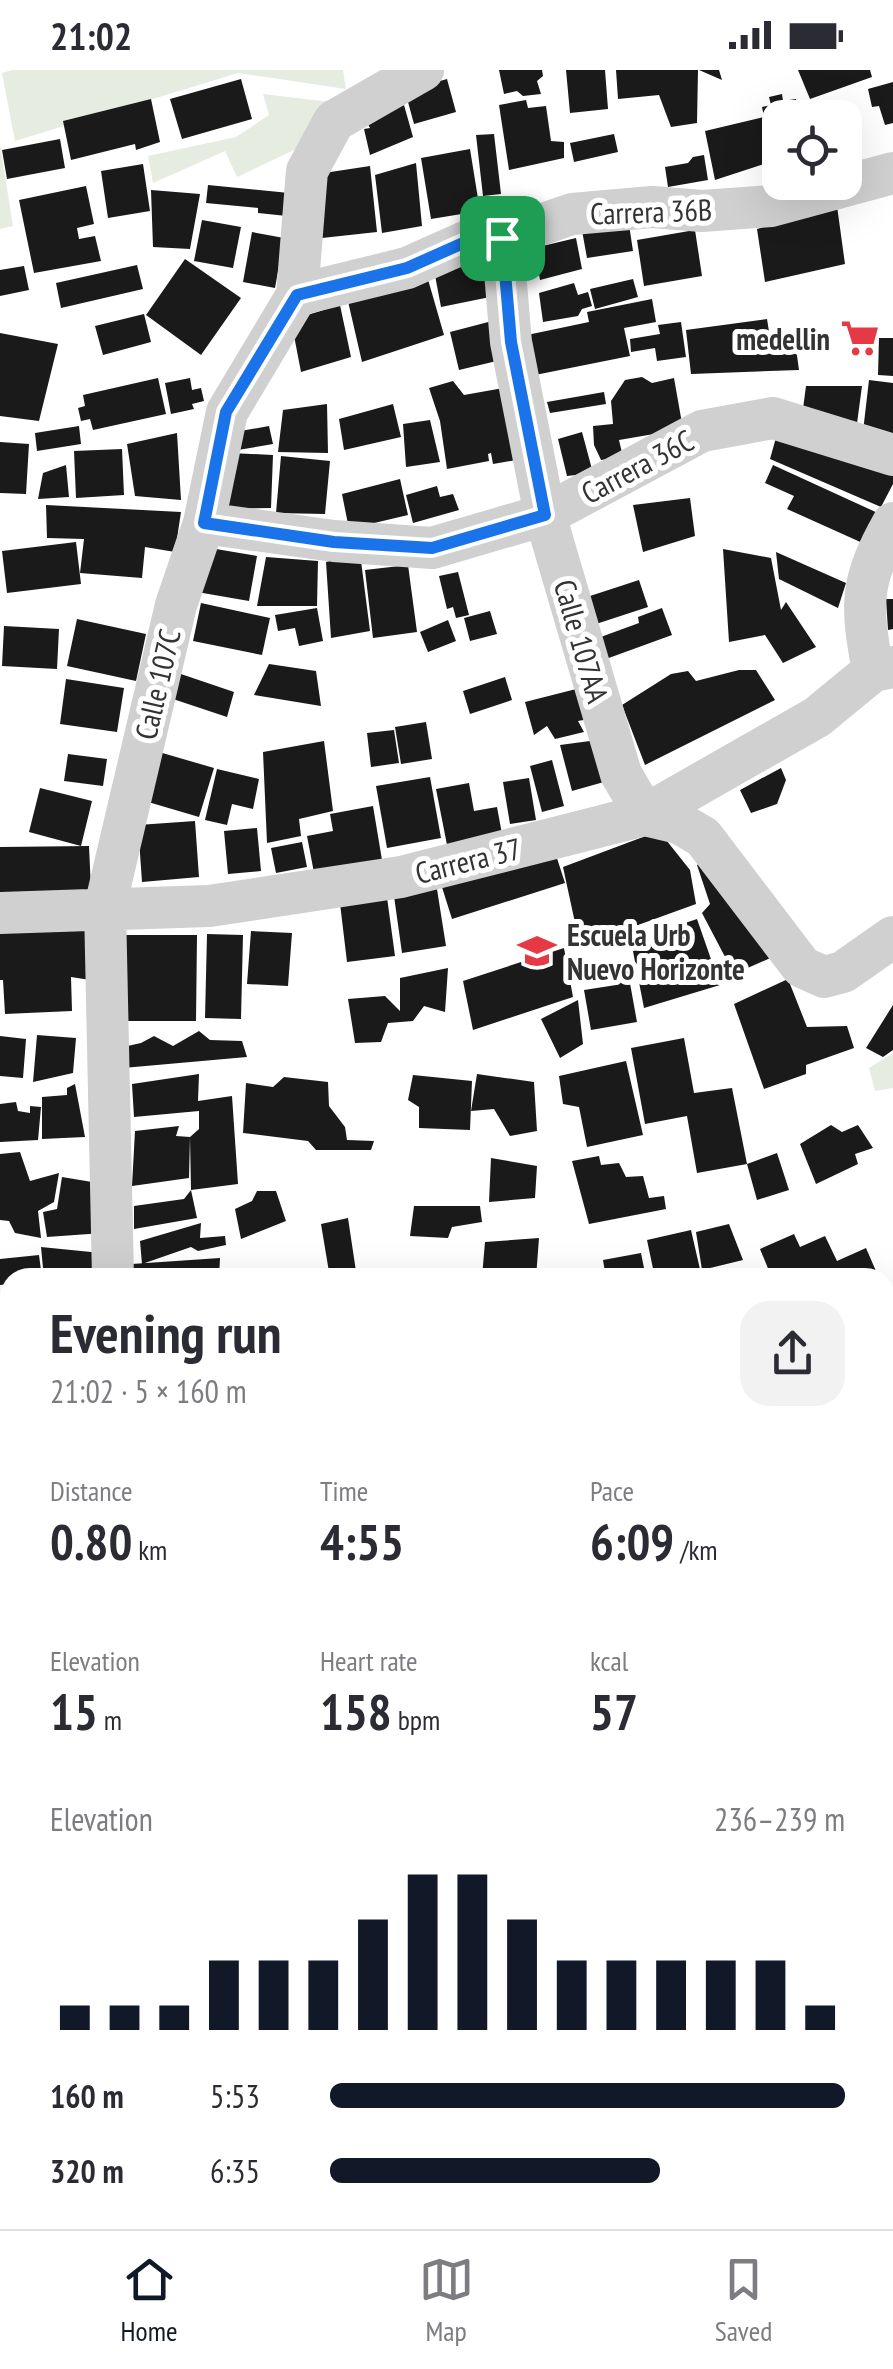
<!DOCTYPE html>
<meta charset="utf-8">
<style>
:root{--surface:#fff;--page:#f2f2f3;--text:#2b2b33;--muted:#7c7c81;--line:#e1e1e2;--accent:#111827}
body{margin:0;font-family:"PT Sans Narrow",sans-serif;background:var(--page);color:var(--text);height:100vh;display:flex;flex-direction:column;font-size:38px;white-space:nowrap}
*{box-sizing:border-box;margin:0}
p{font-size:32px;color:var(--muted)}
.icon{flex:none;width:55px;height:55px;fill:none;stroke:currentColor;stroke-width:2;stroke-linecap:round;stroke-linejoin:round}
.map{position:relative;flex:1;overflow:hidden}
.drawer{position:absolute;left:0px;top:1198px;width:895px;height:962px;display:flex;flex-direction:column;background:var(--surface);border-radius:30px 30px 0 0;box-shadow:0 10px 40px #0002}
.drawer>*{flex:none}
.tools{position:absolute;left:762px;top:30px;display:grid;gap:20px}
.tools a{display:grid;place-items:center;width:100px;height:100px;border-radius:20px;background:var(--surface);box-shadow:0 10px 40px #0002;font-size:50px}
.pin{position:absolute;display:grid;place-items:center;width:85px;height:85px;color:#fff;margin:-42px;border-radius:20px;box-shadow:0 5px 15px #0006}
.round{display:grid;place-items:center;flex:none;width:105px;height:105px;border-radius:30px;background:var(--page)}
.overview{display:flex;align-items:center;justify-content:space-between;height:170px;padding:0 50px}
h1{font-size:55px;font-weight:600;line-height:75px}
.stats{display:grid;grid-template-columns:repeat(3,1fr);gap:15px;height:170px;padding:10px 50px}
.stats div{display:grid;align-content:center}
.stats b{font-size:50px;font-weight:600}
.stats small{font-size:28px;font-weight:400}
.stats p{font-size:28px}
.chart{height:280px;padding:20px 50px}
.chart p{display:flex;justify-content:space-between}
.chart svg{width:100%;height:180px;margin-top:10px;stroke:var(--accent);stroke-width:6}
ul{padding:0 50px;list-style:none;font-size:32px}
li{display:grid;grid-template-columns:160px 120px 1fr;align-items:center;height:75px}
li i{height:25px;border-radius:12px;background:var(--accent)}
.status{display:flex;justify-content:space-between;align-items:center;height:70px;padding:0 50px;background:var(--surface);direction:ltr}
.status svg{height:28px;fill:currentColor}
.menu{display:flex;justify-content:space-around;align-items:center;height:140px;border-top:2px solid var(--line);background:var(--surface);font-size:28px;color:var(--muted)}
.menu a{display:grid;justify-items:center;gap:5px}
.menu .on{color:var(--accent)}
.map>svg:first-child{display:block}
.green{fill:#e6ecdf}
.building{fill:#1a1a1a}
.lines{fill:none;stroke-linecap:round;stroke-linejoin:round}
.minor{stroke:#d0d0d0;stroke-width:42}
.route-casing{stroke:#fff;stroke-width:20}
.route{stroke:#1a73e8;stroke-width:12}
.labels{text-anchor:middle;dominant-baseline:central;stroke-width:10;stroke-linejoin:round;paint-order:stroke}
.street-label{font-size:30px;fill:#333;stroke:#fff}
.poi-label{font-size:30px;font-weight:bold;fill:#333;stroke:#fff;text-anchor:end}
</style>
<div class="status"><b>21:02</b><svg viewBox="0 0 49 12"><path d="M0 12V9h3v3zM5 12V6h3v6zM10 12V3h3v9zM15 12V0h3v12zM26 1h20v11H26zM47 4h2v5h-2z"/></svg></div>
<div class="map">
<svg width="893" height="2159" viewBox="0 0 893 2159">
<rect width="100%" height="100%" fill="#fff"/>
<path class="green" d="M12,0H343L346,19L238,3L15,71L2,3Z
M263,24L331,32L298,78L237,107L225,81L153,113L148,86L236,67L269,45Z
M0,75L13,156L0,159Z
M893,983V1018L875,1021L869,998Z"/>
<path class="building" d="M499,0H542L543,6L537,11L541,24L523,26L517,21L504,24Z
M566,0H605L608,39L570,43Z
M616,0H698L697,53L671,57L659,25L618,29Z
M699,0H719L722,10Z
M798,0H870L872,7L810,29Z
M241,9L252,49L182,69L170,29Z
M447,9L456,42L414,54L405,21Z
M893,12V53L885,55L879,36L872,37L868,19Z
M782,24L783,31L796,29L799,43L811,40L813,48H780V82L770,84L766,63L770,92L715,110L705,61L764,47L762,37L771,35L769,27Z
M151,29L160,72L136,80L135,74L71,90L63,51Z
M526,30L528,38L546,36L551,71L564,72V88L509,100L499,35Z
M404,35L413,67L370,85L364,59L370,58L366,51Z
M494,64L501,124L483,126L476,65Z
M614,64L618,82L574,92L570,73Z
M60,69L65,98L7,109L2,80Z
M470,79L480,141L431,149L421,88Z
M704,85L708,110L668,117L665,97L688,93L693,87Z
M416,93L422,156L382,163L375,105Z
M143,94L150,141L108,148L101,101Z
M370,96L377,162L322,168L324,103Z
M208,115L289,123L287,146L258,143V138L206,133Z
M86,116L94,154L77,158L79,169L95,166L101,191L34,203L19,130Z
M151,120L200,124L190,179L153,177Z
M837,136L845,194L765,212L757,159Z
M628,148L633,181L587,188L581,155Z
M202,150L241,157L233,198L194,191Z
M695,160L702,206L644,216L637,170Z
M252,162L284,168L275,218L243,212Z
M576,168L582,199L540,210L534,178Z
M185,189L241,228L201,285L146,245Z
M492,189L500,225L441,237L434,200Z
M137,195L143,219L61,238L56,213Z
M24,196L29,220L0,226V200Z
M427,206L444,265L362,292L347,227Z
M633,209L638,227L595,239L590,219Z
M574,213L578,225L588,222L592,236L582,239L578,246L543,252L539,223Z
M652,229L656,252L624,258L630,286L535,305L527,265L589,252L587,242Z
M340,235L351,287L301,302L291,250Z
M144,244L151,272L103,285L95,256Z
M767,249L771,274L795,271L799,300L691,304L686,260Z
M496,250L505,289L459,300L450,262Z
M681,252L686,287L657,291L655,278L631,282L630,269L660,264L658,255Z
M0,263L58,274L39,351L0,346Z
M879,268H893V306L878,305Z
M642,307L652,313L674,308L683,359L619,370L623,387L601,390L594,375L593,356L613,354L611,331L625,310Z
M158,308L166,344L93,360L90,349L81,351L78,338L85,336L83,325Z
M190,308L192,320L201,318L204,331L192,334L194,339L171,344L165,313Z
M869,310L893,313V374L862,370Z
M453,311L464,325L509,317L522,389L493,394L491,383L488,384L489,391L447,399L440,351L429,318Z
M806,316H862L856,361L801,354Z
M604,322L606,334L550,343L547,332Z
M327,334L328,383L278,382L283,340Z
M393,334L401,367L344,380L339,349Z
M430,350L440,392L406,397L403,354Z
M79,356L81,374L37,381L35,363Z
M269,356L273,374L232,381L229,363Z
M582,362L593,403L567,406L558,369Z
M177,363L181,430L135,426L127,374Z
M777,364L893,399V414L881,437L770,389Z
M0,372L29,374L26,424L0,423Z
M122,379L124,425L76,428L74,381Z
M231,383L273,385L271,438L223,439Z
M281,386L330,391L325,444L276,443Z
M66,395L69,427L38,429L43,403Z
M773,395L880,444L867,475L787,439L794,426L765,413Z
M400,409L408,445L349,459L342,424Z
M437,416L440,427L453,424L459,440L413,453L406,425Z
M690,428L695,466L643,482L633,435Z
M46,435L181,442L175,482L145,477L142,508L80,503L84,469L47,468Z
M76,472L81,514L7,523L2,481Z
M204,477L257,486L249,531L197,522Z
M723,479L771,488L781,540L786,532L816,577L783,593L765,565L729,572Z
M776,482L846,513L838,538L779,509Z
M360,483L370,561L331,568L326,492Z
M266,487L318,491L317,536H257Z
M408,495L417,562L373,568L365,500Z
M458,502L469,545L456,548L453,537L447,539L439,506Z
M639,510L648,537L596,554L587,527Z
M886,529H893V559L888,560Z
M201,533L270,548L262,585L193,571Z
M317,538L323,571L299,576L295,558L278,561L275,545Z
M662,538L672,565L606,589L598,568L639,553L638,547Z
M490,541L497,564L470,571L464,548Z
M77,549L146,564L136,611L67,596Z
M448,550L456,571L428,582L420,562Z
M4,556L59,559L57,599L2,596Z
M269,594L316,601L321,636L254,625Z
M739,600H756L775,630L645,695L622,635L671,604L688,601L696,611Z
M178,603L234,622L227,647L170,628Z
M505,607L512,630L470,644L463,621Z
M66,609L124,618L117,662L60,654Z
M584,617L600,647L578,651L584,662L555,669L547,656L534,665L525,632Z
M426,652L432,689L401,694L395,657Z
M394,660L399,693L371,697L367,663Z
M605,669L618,708L572,721L560,675Z
M324,671L333,741L299,749L301,766L267,773L263,682Z
M152,680L214,698L199,747L138,729Z
M68,684L107,689L103,716L64,711Z
M552,690L564,736L542,742L530,696Z
M781,698L786,710L777,734L751,743L740,720Z
M217,699L259,709L253,739L232,734L227,755L205,750Z
M430,707L441,768L387,778L376,716Z
M529,708L536,750L510,754L503,712Z
M469,713L474,741L497,737L502,764L447,775L436,719Z
M40,718L92,731L81,776L29,762Z
M373,736L383,796L315,808L307,766L333,761L330,744Z
M195,751L199,807L142,812L138,755Z
M257,758L261,801L228,804L224,761Z
M659,761L690,800L696,834L580,876L563,797Z
M302,772L307,797L276,803L271,778Z
M89,776L91,820L0,823V777Z
M554,779L565,813L452,849L441,814Z
M705,789L777,885L734,904L702,843L710,834L697,795Z
M436,813L446,876L402,883L393,819Z
M386,820L395,886L347,892L339,825Z
M697,849L720,915L644,938L631,871Z
M0,851L91,852L90,910L71,907L72,941L5,944L3,910H0Z
M251,861L292,863L288,916L247,914Z
M207,864L243,865L241,949L205,948Z
M118,865H197L196,951H118Z
M564,878L573,927L473,960L463,911Z
M626,891L637,952L591,960L584,920L616,915L612,893Z
M448,898L445,942L424,936L413,951L388,953L381,972L355,973L348,929L385,926L400,941V908Z
M788,909L807,957L847,956L854,978L806,995V1004L764,1019L734,934Z
M578,930L583,974L560,988L541,949Z
M893,935V980L883,987L866,978Z
M199,961L210,970L242,971L247,987L123,998V977L141,973L154,966L173,976Z
M37,965L76,968L73,1003L33,1012Z
M0,966L26,969L23,1008L0,1006Z
M684,968L694,1023L732,1018L747,1094L697,1103L687,1046L645,1054L631,978Z
M626,991L643,1065L587,1077L579,1037L563,1034L559,1006Z
M199,1004L198,1031L232,1026L238,1114L191,1120L190,1067L199,1059V1041L134,1047L132,1014Z
M477,1004L534,1012L537,1061L510,1066L494,1039L471,1041Z
M413,1005L472,1011L470,1060L419,1058V1037L408,1030Z
M284,1007L328,1012L329,1036L345,1057L347,1070L374,1071L371,1080H316L308,1071L243,1063L246,1013L273,1017Z
M75,1014L85,1067L42,1069V1027L67,1025V1018Z
M16,1032L18,1041L30,1043V1036L41,1037L38,1070L0,1072V1034Z
M831,1055L842,1062L858,1055L873,1078L855,1084L858,1094L816,1114L800,1074Z
M179,1056L176,1066L190,1067L189,1108L132,1116L135,1061Z
M20,1082L30,1111L59,1103L54,1132L38,1141L41,1168L15,1163L9,1151L0,1150V1084Z
M777,1083L789,1120L757,1130L747,1094Z
M599,1086L601,1095L619,1093L626,1107L643,1106L649,1128L664,1126L666,1139L589,1154L572,1091Z
M491,1088L537,1096L535,1128L489,1132Z
M62,1107L92,1112L103,1163L47,1167L43,1142L57,1139Z
M191,1120L197,1148L134,1159V1136L184,1129Z
M257,1121H276L286,1151L241,1169L235,1139L252,1131Z
M414,1136H480L482,1152L452,1157L448,1168L410,1166Z
M348,1148L357,1208H330L321,1154Z
M201,1153L200,1168L225,1166L226,1175L198,1181L191,1177L142,1194L140,1171Z
M729,1154L743,1190L702,1200L696,1162Z
M691,1160L702,1208H655L647,1170Z
M794,1164L800,1177L825,1166L837,1191L866,1178L879,1208H772L760,1179Z
M539,1168L536,1208L482,1207L485,1172Z
M41,1177L101,1183L102,1208H44Z
M641,1183L646,1208H606L603,1190Z
M39,1185L42,1208H10V1214L0,1215V1189Z
M220,1188L219,1208H131L132,1194Z
M10,1250V1298L0,1299V1251Z
M10,1306V1355L6,1356L0,1333V1314Z
M893,1321V1344L885,1329V1325Z
M885,1354L893,1363V1390L885,1393Z
M10,1396V1421L0,1423V1398Z
M893,1435V1495L885,1501V1440Z
M10,1458V1487L0,1489V1459Z
M10,1546V1575L0,1578V1549Z
M893,1573V1641L885,1643V1575Z
M0,1669L10,1670V1727L0,1726Z
M893,1719V1755H888L886,1720Z
M0,1750L10,1751V1811L0,1809Z
M885,1775H893V1813H885Z
M0,1850L10,1854V1894L0,1890Z
M888,1862H893V1928H885Z
M10,1940V1993L0,1989V1962Z
M893,2026V2124L888,2126L885,2028Z
M0,2115L10,2119V2150H42L39,2159H0Z
M50,2150H67L64,2159H47Z
M70,2150H96L95,2159H70Z
M104,2150L131,2153L130,2159H102Z
M134,2150H180V2152L136,2159Z
M184,2150H222L223,2155L186,2159Z
M364,2150H393V2151L367,2159Z
M439,2150H457L459,2159H441Z
M463,2150H520L521,2159H465Z
M523,2150H558L560,2159H525Z"/>
<g class="lines">
<path class="minor" d="M502,168L511,272L545,445L621,704L645,745L679,753L703,767L802,897L824,907L843,902L893,867
M297,225L407,198L470,170L502,168L572,144L652,137L702,141L771,136L893,103
M204,453L334,471L432,478L545,445L702,361L773,348L893,385
M873,601C861,536 859,513 893,453
M0,843L209,836L401,807L645,745L817,647L873,601L893,597
M113,1208L105,837L176,535L204,453L227,342L297,225L307,101L334,51L423,0
M885,1256L893,1253
M0,1442L10,1441
M885,1667L893,1665
M249,2150L250,2159"/>
</g>
<g class="lines">
<g class="route-casing">
<path id="route" d="M502,168L511,272L545,445L432,478L334,472L204,453L226,342L297,225L407,198L470,170Z"/>
</g>
<use href="#route" class="route"/>
</g>
<defs>
<g id="supermarket-bare" transform="scale(3)"><path d="M-6-5.5h2.5l.6 2H6L4.5 2H-2.5L-4.4-4H-6ZM-1.5 3.2a1.3 1.3 0 1 0 .1 0ZM3 3.2a1.3 1.3 0 1 0 .1 0Z" fill="#e63946" stroke="#fff" stroke-width="2.5" paint-order="stroke"/></g>
<g id="school-bare" transform="scale(3)"><path d="M0-5L7-2L0 1L-7-2ZM-4 1L0 2.5L4 1V4Q0 6-4 4Z" fill="#e63946" stroke="#fff" stroke-width="2.5" paint-order="stroke"/></g>
</defs>
<g fill-rule="evenodd">
<use href="#supermarket-bare" x="860" y="268"/>
<use href="#school-bare" x="537" y="881"/>
</g>
<g class="labels">
<g class="street-label">
<text transform="translate(651 141) rotate(-2)">Carrera 36B</text>
<text transform="translate(637 396) rotate(-28)">Carrera 36C</text>
<text transform="translate(582 571) rotate(74)">Calle 107AA</text>
<text transform="translate(157 614) rotate(-77)">Calle 107C</text>
<text transform="translate(468 790) rotate(-14)">Carrera 37</text>
</g>
<g class="poi-label">
<text x="830" y="268">medellin</text>
<text x="567" y="864" text-anchor="start">Escuela Urb<tspan x="567" dy="34">Nuevo Horizonte</tspan></text>
</g>
</g>
</svg>
<div class="tools">
<a><svg class="icon" aria-label="locate" viewBox="0 0 24 24"><circle cx="12" cy="12" r="6"/><path d="M12 2v4M12 18v4M2 12h4M18 12h4"/></svg></a>
</div>
<div class="pin" style="left:502px;top:168px;background:#1e9e55"><svg class="icon" aria-label="arrive" viewBox="0 0 24 24"><path d="M6 21V4h12l-3 4 3 4H6"/></svg></div>
<section class="drawer">
<div class="overview"><div><h1>Evening run</h1><p>21:02 · 5 × 160 m</p></div><a class="round"><svg class="icon" aria-label="share" viewBox="0 0 24 24"><path d="M12 15V3M7 8l5-5 5 5M5 13v7h14v-7"/></svg></a></div>
<div class="stats">
<div><p>Distance</p><b>0.80<small> km</small></b></div>
<div><p>Time</p><b>4:55</b></div>
<div><p>Pace</p><b>6:09<small> /km</small></b></div>
</div>
<div class="stats">
<div><p>Elevation</p><b>15<small> m</small></b></div>
<div><p>Heart rate</p><b>158<small> bpm</small></b></div>
<div><p>kcal</p><b>57</b></div>
</div>
<div class="chart"><p><span>Elevation</span>236–239 m</p>
<svg viewBox="0 0 160 44" preserveAspectRatio="none"><path d="M5 44V38M15 44V38M25 44V38M35 44V27M45 44V27M55 44V27M65 44V17M75 44V6M85 44V6M95 44V17M105 44V27M115 44V27M125 44V27M135 44V27M145 44V27M155 44V38"/></svg>
</div>
<ul>
<li><b>160 m</b>5:53<i style="width:100%"></i></li>
<li><b>320 m</b>6:35<i style="width:64%"></i></li>
</ul>
</section>
</div>
<nav class="menu">
<a class="on"><svg class="icon" aria-label="home" viewBox="0 0 24 24"><path d="M3 11l9-7 9 7M6 9v11h12V9"/></svg>Home</a>
<a><svg class="icon" aria-label="map" viewBox="0 0 24 24"><path d="M3 6l6-2 6 2 6-2v14l-6 2-6-2-6 2zM9 4v14M15 6v14"/></svg>Map</a>
<a><svg class="icon" aria-label="saved" viewBox="0 0 24 24"><path d="M7 4h10v16l-5-4-5 4z"/></svg>Saved</a>
</nav>
